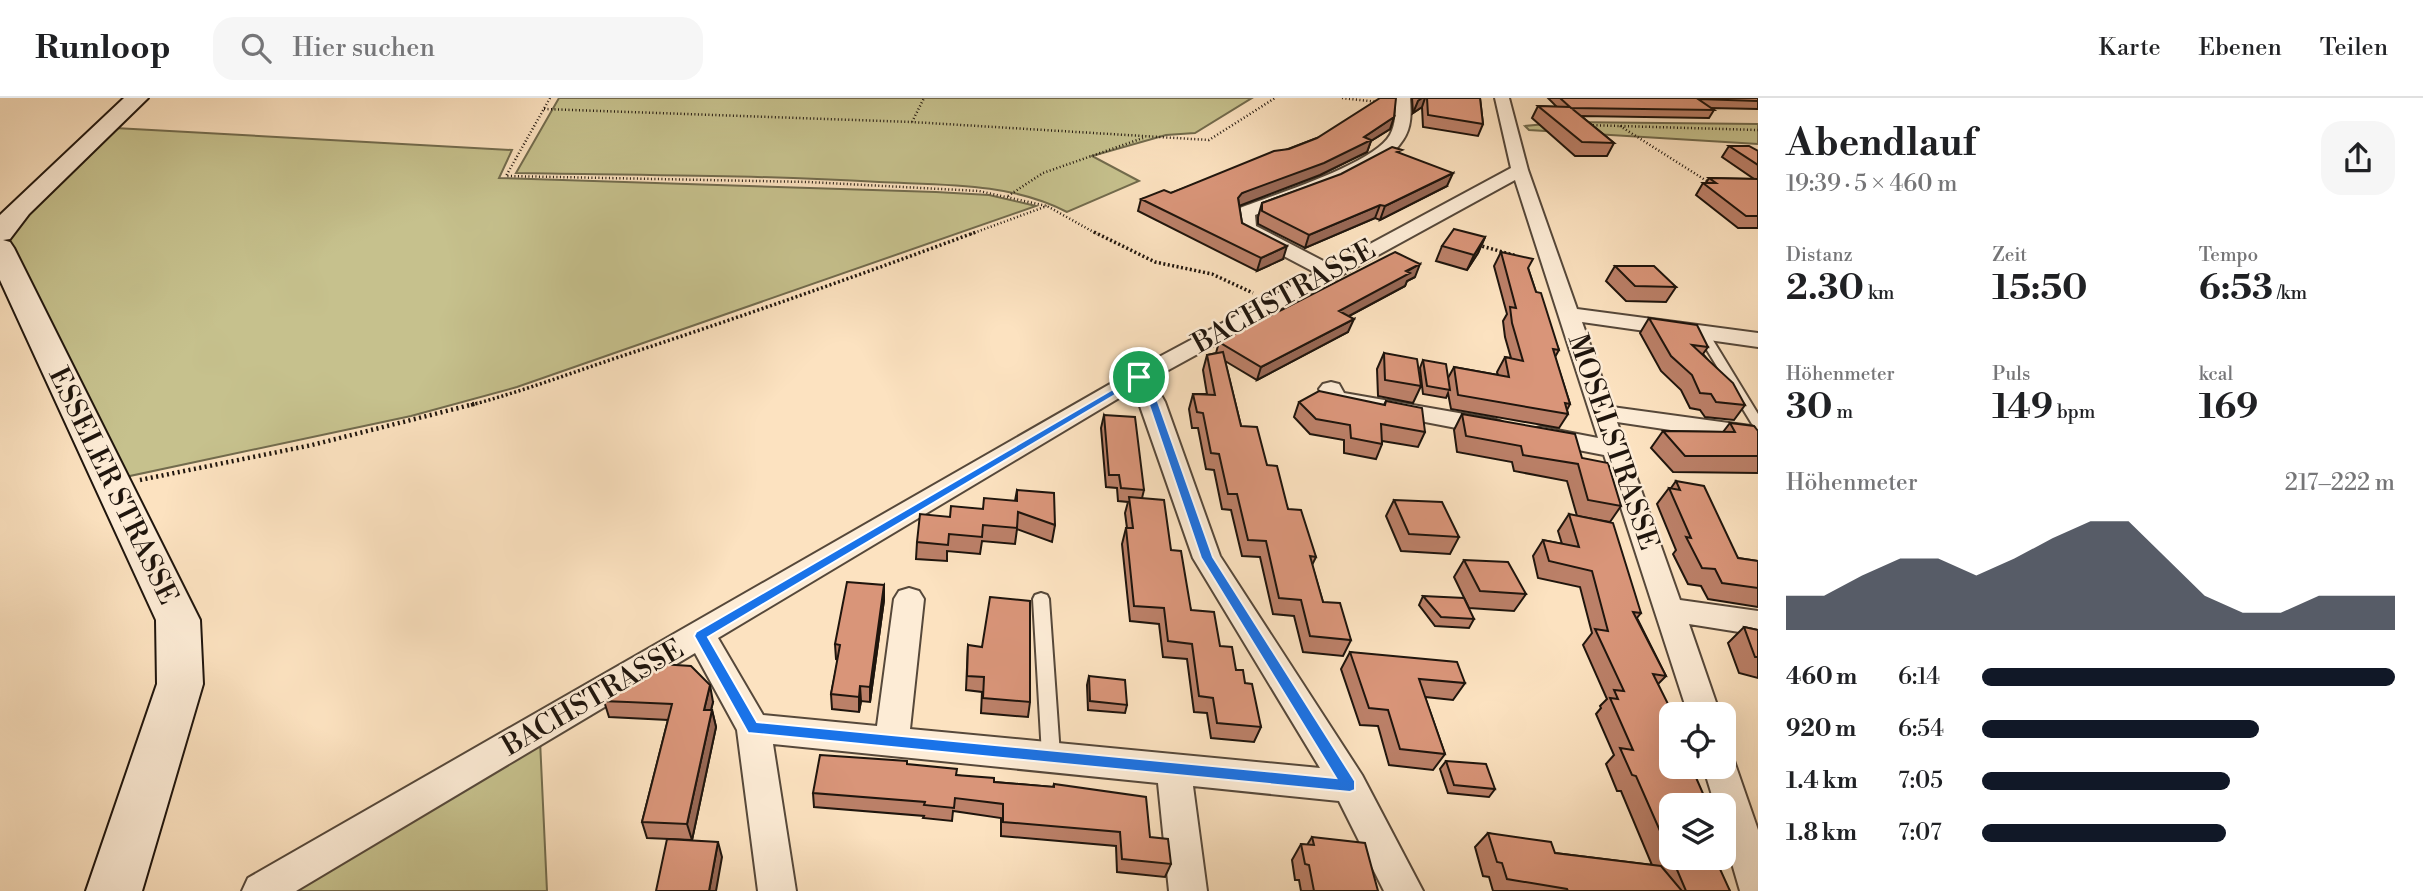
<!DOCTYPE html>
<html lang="de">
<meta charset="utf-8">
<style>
:root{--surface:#fff;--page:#f6f6f6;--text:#202124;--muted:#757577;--line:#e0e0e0;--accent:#111827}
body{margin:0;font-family:"Libre Bodoni",serif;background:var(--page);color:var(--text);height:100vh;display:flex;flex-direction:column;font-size:26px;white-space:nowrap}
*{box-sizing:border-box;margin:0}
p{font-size:23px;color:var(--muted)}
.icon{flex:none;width:38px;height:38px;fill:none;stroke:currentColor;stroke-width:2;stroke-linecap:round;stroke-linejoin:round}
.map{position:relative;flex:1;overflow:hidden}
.sheet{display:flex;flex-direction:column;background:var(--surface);width:665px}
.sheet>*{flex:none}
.buttons{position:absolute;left:1659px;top:604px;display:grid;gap:14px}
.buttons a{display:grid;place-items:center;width:77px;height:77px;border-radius:14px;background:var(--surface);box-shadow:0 7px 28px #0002;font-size:35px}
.pin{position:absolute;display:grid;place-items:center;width:60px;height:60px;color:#fff;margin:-30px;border:4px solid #fff;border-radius:50%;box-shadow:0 2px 7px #0007}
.round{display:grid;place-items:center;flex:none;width:74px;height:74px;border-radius:21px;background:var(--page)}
.head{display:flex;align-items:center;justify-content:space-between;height:119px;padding:0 28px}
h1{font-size:38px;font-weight:800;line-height:52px}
.stats{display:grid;grid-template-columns:repeat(3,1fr);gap:10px;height:119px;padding:7px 28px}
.stats div{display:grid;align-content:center}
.stats b{font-size:35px;font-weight:800}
.stats small{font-size:19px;font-weight:400}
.stats p{font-size:19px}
.chart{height:196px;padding:14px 28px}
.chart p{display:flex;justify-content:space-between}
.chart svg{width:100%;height:126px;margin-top:7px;fill:var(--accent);opacity:.7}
ul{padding:0 28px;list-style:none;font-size:23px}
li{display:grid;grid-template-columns:112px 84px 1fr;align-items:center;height:52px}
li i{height:18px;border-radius:9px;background:var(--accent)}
header{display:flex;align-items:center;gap:42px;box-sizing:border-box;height:98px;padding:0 35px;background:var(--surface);border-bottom:2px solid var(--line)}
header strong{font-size:33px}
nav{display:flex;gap:38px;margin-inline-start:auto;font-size:24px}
.search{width:490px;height:63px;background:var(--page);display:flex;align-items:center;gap:18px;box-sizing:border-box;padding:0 24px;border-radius:21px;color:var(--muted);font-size:26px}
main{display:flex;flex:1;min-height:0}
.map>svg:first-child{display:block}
.green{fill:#c6c18d;stroke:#726b4d;stroke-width:2}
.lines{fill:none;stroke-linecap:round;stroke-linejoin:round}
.service-casing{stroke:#56483a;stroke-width:4}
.minor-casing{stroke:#56483a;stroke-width:4}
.secondary-casing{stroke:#1f150d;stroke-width:4}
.path-far2{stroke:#1f150d;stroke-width:2.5;stroke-dasharray:1 2.5;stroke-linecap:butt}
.path-far1{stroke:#1f150d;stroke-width:3.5;stroke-dasharray:2 2.5;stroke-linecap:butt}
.path{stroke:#1f150d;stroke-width:4.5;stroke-dasharray:2 3.5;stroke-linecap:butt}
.service{fill:#fdecd6;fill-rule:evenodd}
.minor{fill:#fdecd6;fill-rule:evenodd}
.secondary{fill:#fdecd6;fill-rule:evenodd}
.wall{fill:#bb8068;stroke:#1f150d;stroke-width:2}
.shaded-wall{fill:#986855;stroke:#1f150d;stroke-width:2}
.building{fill:#d99579;stroke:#1f150d;stroke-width:2}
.route{fill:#1a73e8;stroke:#fff;stroke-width:2;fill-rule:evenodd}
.labels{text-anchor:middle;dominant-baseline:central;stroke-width:5;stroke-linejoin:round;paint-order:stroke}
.street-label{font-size:28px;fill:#1f150d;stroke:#fdecd6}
</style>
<header>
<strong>Runloop</strong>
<div class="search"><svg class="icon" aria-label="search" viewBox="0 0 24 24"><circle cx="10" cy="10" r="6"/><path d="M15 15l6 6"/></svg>Hier suchen</div>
<nav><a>Karte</a><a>Ebenen</a><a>Teilen</a></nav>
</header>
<main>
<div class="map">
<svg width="1758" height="793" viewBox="0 0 1758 793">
<rect width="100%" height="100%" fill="#fce2c0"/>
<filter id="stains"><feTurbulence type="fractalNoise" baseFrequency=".00286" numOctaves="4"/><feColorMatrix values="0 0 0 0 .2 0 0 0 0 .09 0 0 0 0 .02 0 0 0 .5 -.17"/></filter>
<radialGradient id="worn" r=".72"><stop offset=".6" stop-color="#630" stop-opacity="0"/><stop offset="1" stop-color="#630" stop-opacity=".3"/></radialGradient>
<path class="green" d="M559,0H1252L1195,35L1166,37L1092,58L1139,83L1067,114C1010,84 940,87 879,84C758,77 637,77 516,75Z
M1566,24L1758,26V46L1529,32L1525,28Z
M115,30L512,52L499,80L936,94L989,97L1036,108L517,289L411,318L125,379L9,142L14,130Z
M540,642L547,793H285Z"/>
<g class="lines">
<g class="service-casing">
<path id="service" d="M1702,231L1708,234L1758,316V330L1752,326L1696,234Z
M1041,495L1047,497L1049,501L1060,657L1057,663L1051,665L1045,663L1042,657L1033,501L1035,497Z"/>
</g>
<g class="minor-casing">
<path id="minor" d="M1396,0H1410C1411,14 1412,29 1403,42C1380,79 1295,100 1255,117L1256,128L1331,167L1511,70L1495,0H1509L1528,72L1577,211L1758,235V249L1582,224L1612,309L1758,329V345L1617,324L1680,502L1758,513V537L1689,526L1720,616H1688L1604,357L1532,343L1529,337L1532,331L1541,329L1598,340L1515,82L1152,281L1165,304L1220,458L1362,677L1423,793H1384L1339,703L1193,688L1207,793H1169L1158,685L773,646L796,793H758L737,632L695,555L296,793H242L248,780L1131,274L1316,175L1240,135L1237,114L1240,110C1273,97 1374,66 1390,37C1396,26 1396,12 1396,0ZM1134,291L1193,460L1320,670L910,631L924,501L919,493L909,490L899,493L894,501L877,628L763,617L718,540Z
M1331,284L1339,286L1344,295L1493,321L1502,324L1505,329L1502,334L1493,337L1326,305L1319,291L1323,286Z
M1724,654L1732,657L1758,732V793H1740L1724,738V707H1715L1703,668H1724Z"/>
</g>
<g class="secondary-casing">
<path id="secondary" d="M124,0H148L29,116L10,141L3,142L10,144L14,150L200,522L203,586L142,793H86L157,586L156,522L0,182V117Z"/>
</g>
<path class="path-far2" d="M550,0L506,78L808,84L979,93L1047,108L1097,136
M1342,0L1378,4
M544,11L912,24L1209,42L1275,0
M912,24L924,0
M1586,27L1758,32
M1620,28L1710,85
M1008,98L1043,75L1143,40
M971,136L1047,108"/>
<path class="path-far1" d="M1094,134L1155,164L1212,176L1253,195
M1478,147L1517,158
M471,307C527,292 579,272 634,254C749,216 863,176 976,134"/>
<path class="path" d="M140,382L312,347L478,305"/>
<use href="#service" class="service"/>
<use href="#minor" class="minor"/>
<use href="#secondary" class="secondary"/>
</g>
<path class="wall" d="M1412,0H1480L1483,26L1478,38L1423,29L1422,9L1413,15Z
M1548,0H1758V11L1710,10L1714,12L1709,20L1581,18L1614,45L1607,58H1575L1532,20L1538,8L1557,9Z
M1394,19L1390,31L1371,43L1367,54L1320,77L1239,107L1242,125L1283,161L1257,173L1138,113L1141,101L1171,95L1317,40Z
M1729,48L1758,53V130H1738L1696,97L1703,85H1706L1709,80L1754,81L1722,59Z
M1401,56L1447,88L1380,122L1375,120L1305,150L1258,126V119L1262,105Z
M1485,139L1478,155L1467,172L1436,163L1442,148Z
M1501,154L1528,170L1536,194L1559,252L1555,259L1570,306L1567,312L1568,316L1559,330L1451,311L1448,295L1446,300L1423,296L1420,270L1423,262L1448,280L1454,269L1498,277L1497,274L1505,259L1511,260L1505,239L1503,223L1507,216L1494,168Z
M1615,168L1676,189L1666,204L1626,203L1606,183Z
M1415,179L1407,183L1405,188L1349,218L1348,234L1257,282L1225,263L1241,328L1267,367L1288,411L1316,459L1312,467L1323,504L1351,542L1343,558L1303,554L1294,518L1273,516L1260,459L1242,458L1231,412L1222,411L1214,372L1206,371L1198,330H1192L1189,311L1193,296H1207L1203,272L1207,257L1216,255L1219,244Z
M1649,220L1708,249L1703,256L1745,307L1734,322L1705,319L1700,312L1690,310L1681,292L1661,273L1640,235Z
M1384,255L1421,288L1413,305L1378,298L1377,271Z
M1386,303L1425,334L1418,349L1382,343V346L1376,361L1344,355V342L1310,336L1294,319L1299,304L1384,307Z
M1462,316L1582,360L1621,408L1610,424L1577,418L1567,383L1514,373L1512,364L1457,354L1454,332Z
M1104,317L1144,392L1142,400L1171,452L1191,512L1220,548L1245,585L1261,629L1254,644L1211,640L1207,615L1194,614L1187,561L1163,559L1159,526L1130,523L1122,446L1126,430H1127L1125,415L1128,404L1118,403L1117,390L1106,389L1101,330Z
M1730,325L1758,333V375L1673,374L1651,350L1663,333L1723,334Z
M1676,383L1738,460L1758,463V509L1708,501L1701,488L1688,486L1673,456L1676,452L1657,406L1669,390H1671Z
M1017,392L1055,427L1052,444L1017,431L1015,446L982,443L980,456L947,453V463L916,461L917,444L950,419L1015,403Z
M1394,402L1459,439L1450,456L1401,453L1386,418Z
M1569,416L1641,515L1637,520L1666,578L1658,586L1671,707L1730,793H1493L1489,779L1483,778L1475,749L1488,735L1555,755L1652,767L1621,693H1617L1606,666L1614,657L1596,616L1601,610L1600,608L1607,601L1583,547L1592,535L1580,489L1538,480L1533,458L1543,442L1562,446L1558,433Z
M1464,462L1526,496L1514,513L1469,510L1454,479Z
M884,487V502L870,604L861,603L859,614L832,611L831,596L838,562L836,561L835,546Z
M1423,498L1474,521L1469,530L1435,528L1419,507Z
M1744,529L1758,532V580L1739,575L1728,545Z
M968,547L1030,604L1028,619L981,615L982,594L966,592Z
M1350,554L1465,585L1453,602L1425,599L1445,656L1433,672L1389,667L1378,628L1360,627L1341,571Z
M1089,578L1127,607L1125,615L1088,612L1087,587Z
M604,603L713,604L711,612H712L716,629L692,742L647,740L642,724L668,622L609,619Z
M1446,663L1495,691L1489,699L1448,695L1440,671Z
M956,677L994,684L1053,689L1054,686L1150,739L1171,766L1165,779L1117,774L1116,748L1001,738V720L953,713L952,723L923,720L924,718L814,709L813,695Z
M1312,739L1378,793H1301L1299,782H1295L1292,762L1301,746L1307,747Z"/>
<path class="shaded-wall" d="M1422,0H1425L1422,9L1413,15L1418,3Z
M1394,19L1390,31L1371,43L1367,54L1320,77L1239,108L1238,100L1242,95L1364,39Z
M1453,75L1447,88L1380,122L1385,108Z
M1380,107L1375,120L1305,150L1309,137Z
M1485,139L1478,155L1467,172L1474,157Z
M1287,148L1283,161L1257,173L1261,160Z
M1420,166L1415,179L1407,183L1405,188L1334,226L1339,213Z
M1354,221L1348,234L1257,282L1261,269Z
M884,487V502L870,604V589Z
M710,587L713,604L707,628L704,612Z
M860,588L861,603L859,614V599Z
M712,612L716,629L692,742L687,726Z
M718,744L722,759L716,793H709Z"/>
<path class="building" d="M1380,0H1396L1394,19L1364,39L1371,42L1324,65L1242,95L1238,100L1242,125L1287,148L1261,160L1141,101L1164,92L1171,95L1274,53L1289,51L1317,40Z
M1427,0H1480L1483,26L1428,17Z
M1560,0H1758V3L1698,1L1714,12L1571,10Z
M1538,8L1570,9L1614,45L1582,44Z
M1729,48H1749L1758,53V67Z
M1392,49L1402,52L1397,54L1453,75L1385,108L1380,107L1309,137L1262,113V105L1341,76Z
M1709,80L1758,81V118H1746L1703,85H1716Z
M1454,131L1485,139L1474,157L1442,148Z
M1395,154L1420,166L1406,173L1410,175L1339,213L1354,221L1261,269L1219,244Z
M1501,154L1533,161L1528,170L1536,194L1541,195L1559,252L1553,251L1570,306L1565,305L1568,316L1458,297L1454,269L1509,279L1505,259L1523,263L1512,225L1510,209L1516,210Z
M1615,168H1654L1676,189L1635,188Z
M1649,220L1697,227L1708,249L1692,247L1733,285L1745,307L1716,304L1711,296L1700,295L1692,277L1671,258Z
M1223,254L1241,328L1257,329L1267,367L1277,368L1288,411L1301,412L1316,459L1310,458L1323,504L1340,505L1351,542L1310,538L1301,502L1279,500L1266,443L1248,442L1237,396H1228L1219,356L1211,355L1203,315L1197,314L1193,296L1215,297L1207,257Z
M1384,255L1417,261L1421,288L1385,282Z
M1423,262L1446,266L1450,292L1427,288Z
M1319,293L1385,307L1386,303L1422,310L1425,334L1381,326L1382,346L1351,340L1350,327L1316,321L1299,304Z
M1462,316L1575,336L1582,360L1608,365L1621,408L1588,402L1578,366L1523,357L1521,348L1466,338Z
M1104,317L1135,319L1144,392L1121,390L1119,377H1109Z
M1730,325L1754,328L1758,333V358H1685L1663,333L1735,334Z
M1676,383L1704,388L1738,460L1758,463V490L1722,485L1715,471L1702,470L1686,439L1691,440L1669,390L1680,392Z
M1017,392L1054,395L1055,427L1018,414L1017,430L983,427L982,439L949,436L948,447L917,444L920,416L950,419L951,408L983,411L984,400L1017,403Z
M1129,399L1164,402L1171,452L1181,453L1191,512L1214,514L1220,548L1232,549L1236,572H1243L1245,585L1252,586L1261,629L1217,625L1213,600L1199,598L1192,546L1168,543L1164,510L1134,508L1126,430H1133Z
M1394,402L1442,404L1459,439L1409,436Z
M1569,416L1613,425L1641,515L1633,514L1666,578L1653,576L1673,616H1671V668H1691L1708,707H1671V758L1636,678L1632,677L1620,650L1633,652L1610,600L1618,601L1614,592L1624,593L1595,531L1608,533L1592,473L1549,463L1543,442L1579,449Z
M1464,462L1508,464L1526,496L1480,493Z
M847,484L884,487L870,589L860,588L859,599L831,596L840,547L835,546Z
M1423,498L1464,500L1474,521L1441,519Z
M990,499L1030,503V604L983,600L984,579L967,578L968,547L982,549Z
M1744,529L1758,532V559H1755Z
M1350,554L1457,564L1465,585L1419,581L1445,656L1400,651L1388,612L1369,610Z
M660,566L691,568L710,587L704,612H712L687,726L642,724L672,606L604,603Z
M1089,578L1125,582L1127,607L1090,603Z
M820,657L907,663V666L957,671L956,677L994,680V684L1054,689V686L1146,699L1150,739L1168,741L1171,766L1122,761L1120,734L1003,724V706L955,700L954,710L924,707L925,704L813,695Z
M1446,663L1486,666L1495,691L1454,687Z
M1488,735L1551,744L1555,755L1661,768L1682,793H1568L1567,791L1507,781L1502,765L1497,764Z
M1312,739L1365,745L1378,793H1314L1309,767L1305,766L1301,746L1314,747Z
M667,741L718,744L709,793H656Z
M1672,760H1715L1730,793H1686Z"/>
<path class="route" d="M1139,276L1158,304L1213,459L1355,683V692L1350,694L748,635L694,538L696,534ZM1137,284L1148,304L1201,460L1336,680L757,624L708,539Z"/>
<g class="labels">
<g class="street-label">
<text transform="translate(1284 199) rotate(-29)">BACHSTRASSE</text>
<text transform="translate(1613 344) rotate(71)">MOSELSTRASSE</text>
<text transform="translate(113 388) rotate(64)">ESSELER STRASSE</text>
<text transform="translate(593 600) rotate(-30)">BACHSTRASSE</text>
</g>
</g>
<rect width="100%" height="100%" filter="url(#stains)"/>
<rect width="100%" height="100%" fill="url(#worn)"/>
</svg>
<div class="buttons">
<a><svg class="icon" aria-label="locate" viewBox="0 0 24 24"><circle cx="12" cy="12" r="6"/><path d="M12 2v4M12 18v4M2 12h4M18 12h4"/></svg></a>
<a><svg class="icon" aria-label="layers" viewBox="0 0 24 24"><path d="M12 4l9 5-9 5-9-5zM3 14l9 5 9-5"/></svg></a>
</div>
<div class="pin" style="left:1139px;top:279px;background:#1e9e55"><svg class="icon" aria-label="arrive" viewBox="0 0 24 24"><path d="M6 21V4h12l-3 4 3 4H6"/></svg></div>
</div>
<section class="sheet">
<div class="head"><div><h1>Abendlauf</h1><p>19:39 · 5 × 460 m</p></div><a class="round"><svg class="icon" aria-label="share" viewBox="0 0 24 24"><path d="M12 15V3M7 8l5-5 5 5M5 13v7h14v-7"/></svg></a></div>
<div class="stats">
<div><p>Distanz</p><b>2.30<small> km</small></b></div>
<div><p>Zeit</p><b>15:50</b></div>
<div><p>Tempo</p><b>6:53<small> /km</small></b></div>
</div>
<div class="stats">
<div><p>Höhenmeter</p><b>30<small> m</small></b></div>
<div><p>Puls</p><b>149<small> bpm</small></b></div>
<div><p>kcal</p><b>169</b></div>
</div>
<div class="chart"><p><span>Höhenmeter</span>217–222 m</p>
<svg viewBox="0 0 160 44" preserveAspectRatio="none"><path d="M0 44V32L10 32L20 25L30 19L40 19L50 25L60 19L70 12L80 6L90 6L100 19L110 32L120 38L130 38L140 32L150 32L160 32V44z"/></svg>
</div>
<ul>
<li><b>460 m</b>6:14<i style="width:100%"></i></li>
<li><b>920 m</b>6:54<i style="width:67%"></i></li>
<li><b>1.4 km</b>7:05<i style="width:60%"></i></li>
<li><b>1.8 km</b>7:07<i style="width:59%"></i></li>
</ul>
</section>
</main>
